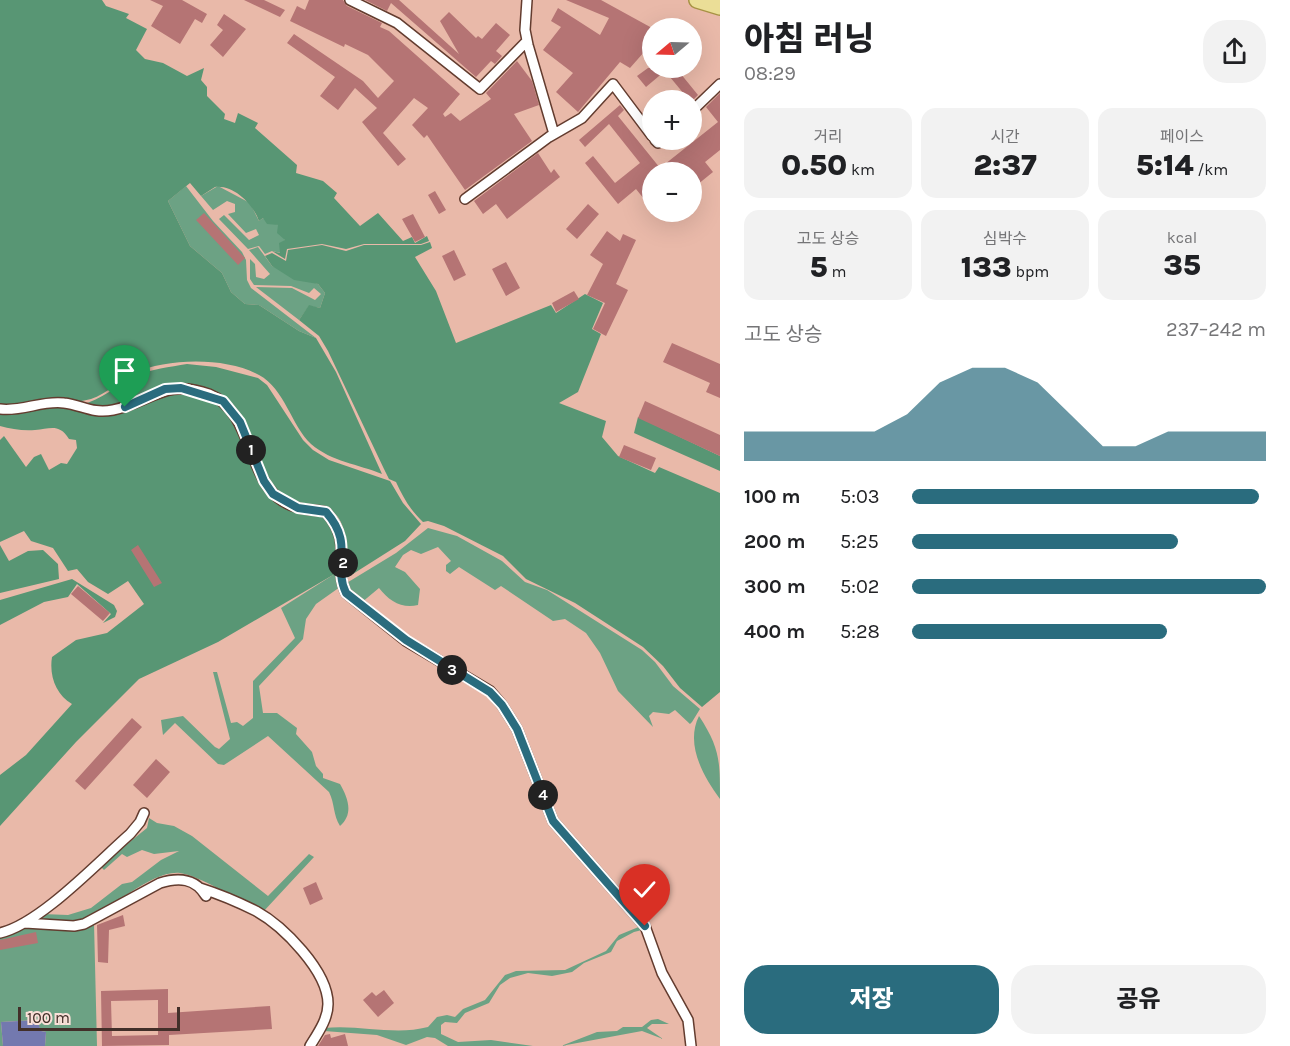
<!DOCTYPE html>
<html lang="ko">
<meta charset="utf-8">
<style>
:root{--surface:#fff;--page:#f2f2f2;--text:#202124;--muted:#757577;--accent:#2a6c7e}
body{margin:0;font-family:Karla,"Noto Sans KR",sans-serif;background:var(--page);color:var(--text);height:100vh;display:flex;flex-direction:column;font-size:22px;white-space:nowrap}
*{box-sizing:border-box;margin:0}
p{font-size:20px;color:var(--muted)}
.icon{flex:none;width:33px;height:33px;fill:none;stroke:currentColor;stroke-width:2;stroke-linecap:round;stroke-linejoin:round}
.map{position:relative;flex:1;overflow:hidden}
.details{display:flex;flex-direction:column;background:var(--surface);width:570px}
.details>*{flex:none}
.needle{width:39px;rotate:251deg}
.tools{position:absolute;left:642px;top:18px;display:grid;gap:12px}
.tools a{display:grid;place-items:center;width:60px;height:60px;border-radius:50%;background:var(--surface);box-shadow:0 6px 24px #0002;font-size:30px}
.scale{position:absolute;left:18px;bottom:15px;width:162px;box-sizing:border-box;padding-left:6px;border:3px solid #422f29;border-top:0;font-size:16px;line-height:21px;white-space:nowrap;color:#422f29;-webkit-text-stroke:4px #f9e0d8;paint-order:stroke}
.pin{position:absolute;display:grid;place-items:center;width:51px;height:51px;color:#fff;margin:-62px -26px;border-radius:50% 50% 50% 0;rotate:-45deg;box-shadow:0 0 6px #0007}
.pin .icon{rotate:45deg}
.km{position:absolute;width:30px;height:30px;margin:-15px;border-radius:50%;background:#222;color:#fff;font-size:16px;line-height:30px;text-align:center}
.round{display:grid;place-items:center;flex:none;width:63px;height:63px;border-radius:24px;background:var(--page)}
.head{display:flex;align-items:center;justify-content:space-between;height:102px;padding:0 24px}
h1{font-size:33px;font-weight:800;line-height:45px}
.stats{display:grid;grid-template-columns:repeat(3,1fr);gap:9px;height:102px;padding:6px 24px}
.stats div{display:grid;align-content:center;border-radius:15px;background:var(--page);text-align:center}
.stats b{font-size:30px;font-weight:800}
.stats small{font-size:16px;font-weight:400}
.stats p{font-size:16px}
.chart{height:168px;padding:12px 24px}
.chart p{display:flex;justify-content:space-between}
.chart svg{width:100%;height:108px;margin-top:6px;fill:var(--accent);opacity:.7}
.cta{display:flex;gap:12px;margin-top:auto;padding:12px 24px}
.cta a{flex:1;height:69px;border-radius:24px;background:var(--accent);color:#fff;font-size:24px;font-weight:800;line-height:69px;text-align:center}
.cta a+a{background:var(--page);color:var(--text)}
ul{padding:0 24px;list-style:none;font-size:20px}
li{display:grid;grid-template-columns:96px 72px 1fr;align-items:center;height:45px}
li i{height:15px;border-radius:8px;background:var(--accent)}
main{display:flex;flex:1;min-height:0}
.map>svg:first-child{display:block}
.green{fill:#6ca284}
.forest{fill:#589674}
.water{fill:#7379af}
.building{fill:#b57474;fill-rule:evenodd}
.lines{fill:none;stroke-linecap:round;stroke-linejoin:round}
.street-casing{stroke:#633c2f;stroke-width:12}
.primary-casing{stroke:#a79244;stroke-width:18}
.street{stroke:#fff;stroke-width:9}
.primary{stroke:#ebde97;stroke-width:15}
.route-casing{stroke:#fff;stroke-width:12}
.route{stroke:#2a6c7e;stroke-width:8}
</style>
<main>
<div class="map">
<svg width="720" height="1046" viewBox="0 0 720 1046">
<rect width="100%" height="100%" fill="#e9b9a9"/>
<path class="green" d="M186,186L213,221L242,252L246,260L247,280L251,288L316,338L299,331L259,305L245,304L231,292L222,273L190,246L168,201Z
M218,186L250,203L259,221L263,218L278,225L285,240L281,253L272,251L265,254L259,246L248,249L219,219L224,215L249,240L259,235L256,229L246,233L228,214L235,212V204L227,201L213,210L201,196Z
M258,247L272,266L318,284L325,293L320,308L309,306L299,320L256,287L292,288L315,300L321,294L314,288L309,293L291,286L254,285L250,279V259L255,264L256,277L264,279L270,274L249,250Z
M428,528L457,536L502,561L525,582L547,590L642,650L655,662L673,686L700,709L692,722L690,724L675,710L669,714L653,712L649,716L653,727L618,691L600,653L586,633L565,619L553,621L501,586L495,590L459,567L450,574L446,571V565L451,561L438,547L421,554L411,550L403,555L395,567L405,572L420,589L418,605C402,609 389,601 379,588L361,603L345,584L396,553Z
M337,568L340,587L316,604L306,619L303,639L259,686L263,713H277L297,728L296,734L312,752L316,766L323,774V778L340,784C348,798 354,814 340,826C333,815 335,804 329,792L268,736L224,765L218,764L175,723L163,735L161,720L183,716L215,747L219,749L230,739L213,672H217L231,723L237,722L243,726L253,718V681L295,638L281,608L333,575Z
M699,716C720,748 720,761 720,799C703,776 685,744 699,716Z
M149,818L157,823L174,826L192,836L268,896L309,854L314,857L263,912C242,903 201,876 180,873C152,870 113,909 86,918C69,924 53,921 36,919L42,914L68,915L91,908L122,884L132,882L161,860L179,851L154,854L142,850L127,857L122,854L104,870L100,866L147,828Z
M94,923L97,1046H45L46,1032L41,1031L36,1020L1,1022L3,1046H0V935L33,926Z
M641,926L642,930L634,932L617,941L611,952L584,963L572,972L552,976L528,973L510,978L500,985L489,1003L465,1013L457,1023L445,1022L441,1025V1034L458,1042L491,1040L533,1046H448L435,1038L427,1037L406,1045L377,1035L324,1031V1028C359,1024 394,1036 428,1027L437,1017L447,1015L455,1017L463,1009L485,1000L505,975L516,971L565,970L606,951L619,935Z
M658,1019L669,1024H652L647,1028L663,1039L642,1031L561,1046L597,1032L617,1031L623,1027H642L651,1020Z"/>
<path class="forest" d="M0,0H102L106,6L129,14L126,18L147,29L136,50L145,59L163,63L187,76L204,68L201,80L207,87V96L225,114L224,119L235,123L238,113L258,123L255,128L297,165L296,173L323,181L337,193L334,198L360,226L378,213L403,241L412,237L415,243L427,236L429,241L421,244H364L346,249L322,244L287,249L285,259L272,251L280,253L279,243L285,240L277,233L278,225L267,224L263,218L259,221C253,204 234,185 215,187L201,196L190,183L168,201L190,246L222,273L231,292L245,304L259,305L299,331L316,338L336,372L382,474C358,464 332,462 311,444C291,425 285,389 259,375C226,357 168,358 134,373C119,380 107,394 91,399C70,405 23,406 0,405Z
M430,242L432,248L415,257L436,291L456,343L551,305L556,313L585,294L603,303L592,329L601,334L578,392L559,403L606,421L602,437L618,456L655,473L659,467L720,493V692L702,707L680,688L663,666L643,647L575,603L526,579L503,556L444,526L428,521L423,522C410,510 403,497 396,482L389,479L384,469L328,351L319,336L299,320L309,305L320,308L325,293L318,284L294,280L272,266L265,256L272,253L286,261L288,250L322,245L346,251L364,245H421Z
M187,364L216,367L258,378L267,385L303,440L313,450L329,460L390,481L403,503L421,524L405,541L345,579C347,557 351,512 322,507C309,504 292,505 281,496C257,478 249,437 237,410C225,396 182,382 164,386C146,390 131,405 113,409C103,410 90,406 80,405C102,400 115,386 135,376C151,369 170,367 187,364Z
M173,394H193L227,409L238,423L248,458L271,498L276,503L327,516C336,535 343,555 333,575L218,642L139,679L76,742L0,826V775L26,755L72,704C56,695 49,676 52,657L76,640L107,633L144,604L128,581L108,594L88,582L77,569L68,571L53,548L31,541L24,531L0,542V440L4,436L26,467L34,457L41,454L49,470L61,463L67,464L77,448L76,440L69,439C59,423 50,429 35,430C23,431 11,429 0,426V411L55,404L102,415Z
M638,417L720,456V471L634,433Z
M0,545L9,561L28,551L43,550L58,564L59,579L0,593Z
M72,579L114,605L117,611L115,617L103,623L111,614L77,584L68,597L44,602L0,625V600Z"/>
<path class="water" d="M37,1020L41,1031L46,1032L45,1046H3L1,1022Z"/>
<path class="building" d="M150,0H182L207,14L202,23L195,19L180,44L151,26L163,6Z
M244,0H264L285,10L280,17Z
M309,0H343L347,6L382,23L380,27L389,31L460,94L443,114L445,117L451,113L460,121L491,99L486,93L517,61L532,81L539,105L514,114L532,141L465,190L427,135L424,138L412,125L428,108L414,98L383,133L406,159L398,166L362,122L377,108L355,88L338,110L320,96L335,77L287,43L294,34L363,81L378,98L394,81L368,55L345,44L344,47L290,21L297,6L305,10Z
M365,0H399L459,54L440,21L449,12L476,38L478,36L482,39L496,23L510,35L496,51L502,56L495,64L491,61L476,77L391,3L387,11Z
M566,0H601L652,28V43L630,68L620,62L578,112L556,92L573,73L543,50L561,27L551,21L558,8L600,35L609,18Z
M224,14L246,29L223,57L210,45L223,30L217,25Z
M648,68H676L698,95L692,101L689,100L665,71L646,87L637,76Z
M720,93V150L705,162L713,172L692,189V172H652V192L644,199L636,189L618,204L585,163L593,156L615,183L640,163L609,124L585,147L579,140L620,105L624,110L618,116L660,168L718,122L706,107Z
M538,153L551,173L554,169L560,177L507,219L496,204L483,214L474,201Z
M435,191L446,210L439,214L428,195Z
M588,204L599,214L577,239L566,229Z
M204,213L245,258L238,265L196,220Z
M413,214L425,237L415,242L402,219Z
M607,231L620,241L623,234L636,240L616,284L628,290L606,336L593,329L605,303L587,295L603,264L590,255Z
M454,250L466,275L454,281L442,256Z
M506,262L520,288L506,296L492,269Z
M574,291L579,299L556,312L552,303Z
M672,343L720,364V398L706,392L710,383L663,362Z
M645,401L720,435V456L638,418Z
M624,445L656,458L651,470L619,457Z
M138,545L162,583L154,587L131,550Z
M78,586L110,613L103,621L71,594Z
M132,718L142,727L85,790L75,781Z
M156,759L170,772L147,798L133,785Z
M316,882L323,899L310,905L303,888Z
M123,915L125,926L109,930L108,963L98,962L97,925Z
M36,932L38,943L0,950V940Z
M168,989V1013L270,1006L272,1029L169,1035V1045L102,1046L101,991ZM158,1000V1035L112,1036L111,1001Z
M384,990L394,1003L378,1017L363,1000L372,992L376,996Z
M330,1034L331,1038L345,1034L348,1046H318L325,1035Z"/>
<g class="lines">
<g class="street-casing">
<path id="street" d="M350,0L397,23L480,89L527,41
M527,0L525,30L528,45L554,134
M692,111L720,84
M655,140L658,143L661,140
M465,199L549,137L582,118L613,84L652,136
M0,409C22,412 42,400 64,403C82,405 92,414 113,410C151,402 166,378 209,394C259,414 243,495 299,508C307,510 317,510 326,512C354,544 332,564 346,593L406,641L490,691L502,705L517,729L553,821L645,926L662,973L688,1020L691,1046
M200,888C219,894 238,902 256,911C283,926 328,971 328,1004C328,1019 318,1033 310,1046
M25,923L74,926L84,924L160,883C179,877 195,878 206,896
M0,933C40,924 98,862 130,834L140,822L144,813"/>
</g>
<g class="primary-casing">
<path id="primary" d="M697,0L720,7"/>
</g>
<use href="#street" class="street"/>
<use href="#primary" class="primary"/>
</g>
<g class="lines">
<g class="route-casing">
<path id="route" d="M125,407L165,389L181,388L223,401L240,422L264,481L273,494L298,508L326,512C355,545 332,564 346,593L406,640L490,692L502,705L517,729L553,821L645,926"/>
</g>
<use href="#route" class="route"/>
</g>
</svg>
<div class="tools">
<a><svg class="needle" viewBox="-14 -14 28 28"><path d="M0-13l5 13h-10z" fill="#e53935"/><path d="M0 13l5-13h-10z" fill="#757577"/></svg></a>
<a>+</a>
<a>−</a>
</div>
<div class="scale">100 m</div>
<div class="pin" style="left:125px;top:407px;background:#1e9e55"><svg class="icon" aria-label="arrive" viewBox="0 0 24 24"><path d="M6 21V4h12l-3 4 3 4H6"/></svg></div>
<div class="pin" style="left:645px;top:926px;background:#d93025"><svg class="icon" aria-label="check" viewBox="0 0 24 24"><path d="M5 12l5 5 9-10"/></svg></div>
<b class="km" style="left:251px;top:450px">1</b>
<b class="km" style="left:343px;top:563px">2</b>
<b class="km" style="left:452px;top:670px">3</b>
<b class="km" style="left:543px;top:795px">4</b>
</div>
<section class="details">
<div class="head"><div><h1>아침 러닝</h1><p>08:29</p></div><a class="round"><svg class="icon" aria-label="share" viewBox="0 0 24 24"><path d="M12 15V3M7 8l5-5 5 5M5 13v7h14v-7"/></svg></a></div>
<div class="stats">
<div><p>거리</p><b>0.50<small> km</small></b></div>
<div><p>시간</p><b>2:37</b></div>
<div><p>페이스</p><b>5:14<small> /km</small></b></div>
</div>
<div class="stats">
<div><p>고도 상승</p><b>5<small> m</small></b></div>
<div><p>심박수</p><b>133<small> bpm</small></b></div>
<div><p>kcal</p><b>35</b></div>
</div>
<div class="chart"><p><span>고도 상승</span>237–242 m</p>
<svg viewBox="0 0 160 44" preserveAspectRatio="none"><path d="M0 44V32L10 32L20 32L30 32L40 32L50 25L60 12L70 6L80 6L90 12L100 25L110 38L120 38L130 32L140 32L150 32L160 32V44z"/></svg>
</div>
<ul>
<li><b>100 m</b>5:03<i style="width:98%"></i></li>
<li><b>200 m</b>5:25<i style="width:75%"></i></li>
<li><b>300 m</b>5:02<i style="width:100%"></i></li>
<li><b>400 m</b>5:28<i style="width:72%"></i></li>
</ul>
<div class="cta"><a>저장</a><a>공유</a></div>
</section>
</main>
